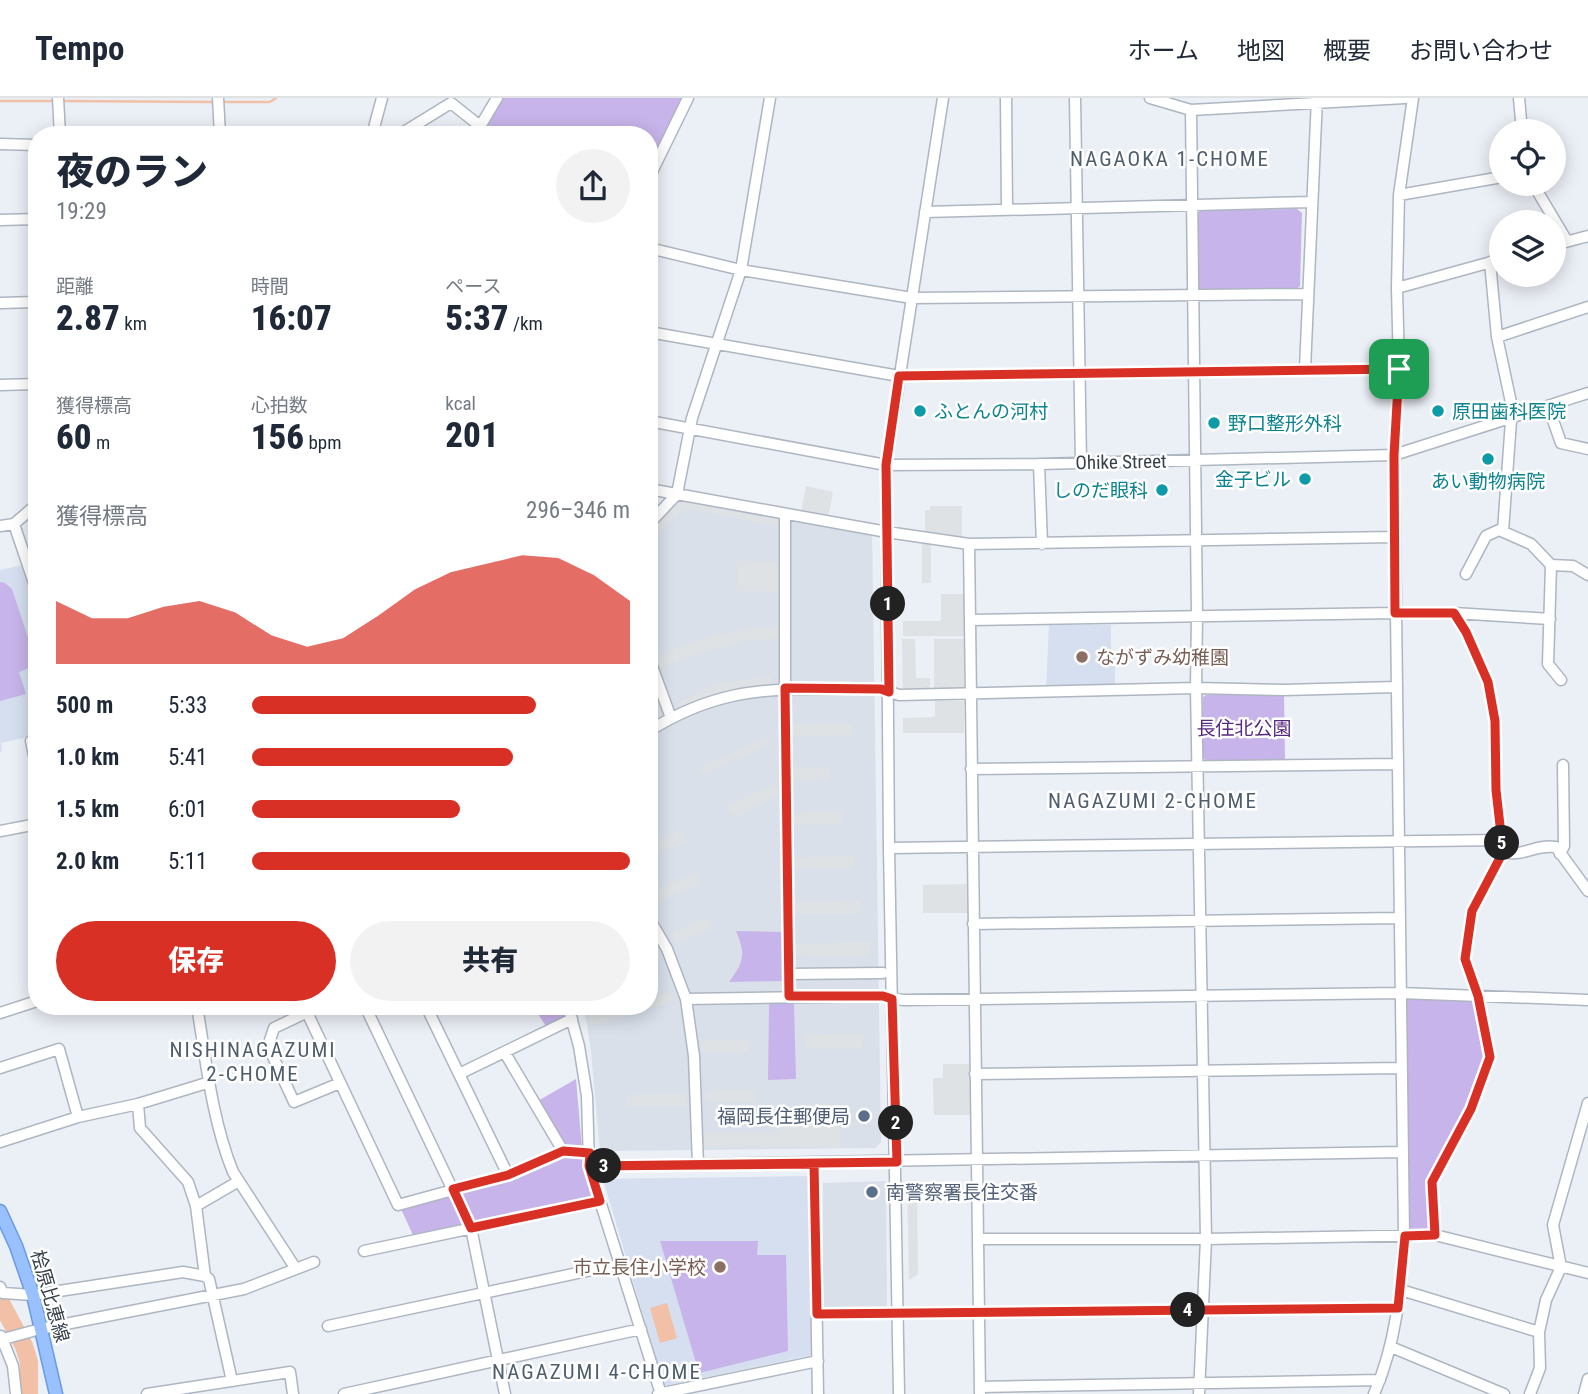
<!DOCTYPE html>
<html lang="ja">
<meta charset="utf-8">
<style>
:root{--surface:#fff;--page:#f2f2f3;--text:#1f2937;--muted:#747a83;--line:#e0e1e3;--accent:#d93025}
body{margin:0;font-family:"Roboto Condensed","Noto Sans JP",sans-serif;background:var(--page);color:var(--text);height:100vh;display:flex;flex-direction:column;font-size:26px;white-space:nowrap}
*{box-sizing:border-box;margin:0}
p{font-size:23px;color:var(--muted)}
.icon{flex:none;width:38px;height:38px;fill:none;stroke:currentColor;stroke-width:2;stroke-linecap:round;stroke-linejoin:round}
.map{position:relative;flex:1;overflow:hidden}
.panel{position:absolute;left:28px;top:28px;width:630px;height:889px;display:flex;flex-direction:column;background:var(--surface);border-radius:28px;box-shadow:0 4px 18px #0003}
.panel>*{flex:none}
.buttons{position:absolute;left:1489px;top:21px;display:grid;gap:14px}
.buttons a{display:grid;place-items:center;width:77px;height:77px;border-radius:50%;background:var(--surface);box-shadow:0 4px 18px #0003;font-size:35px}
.pin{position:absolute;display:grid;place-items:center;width:60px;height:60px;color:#fff;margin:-30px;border-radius:14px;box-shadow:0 4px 10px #0006}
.km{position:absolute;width:35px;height:35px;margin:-18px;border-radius:50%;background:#222;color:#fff;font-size:19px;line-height:35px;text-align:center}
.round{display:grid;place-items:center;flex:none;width:74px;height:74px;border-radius:37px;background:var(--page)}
.overview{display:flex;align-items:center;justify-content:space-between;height:119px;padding:0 28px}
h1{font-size:38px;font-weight:800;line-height:52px}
.figures{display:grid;grid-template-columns:repeat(3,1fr);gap:10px;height:119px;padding:7px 28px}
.figures div{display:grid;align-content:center}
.figures b{font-size:35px;font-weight:800}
.figures small{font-size:19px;font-weight:400}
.figures p{font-size:19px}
.chart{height:196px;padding:14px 28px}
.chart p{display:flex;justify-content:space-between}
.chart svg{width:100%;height:126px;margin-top:7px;fill:var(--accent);opacity:.7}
.primary-button{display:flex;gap:14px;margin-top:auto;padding:14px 28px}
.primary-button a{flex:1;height:80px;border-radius:42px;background:var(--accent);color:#fff;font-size:28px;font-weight:800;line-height:80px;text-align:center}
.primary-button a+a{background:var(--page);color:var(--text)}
ul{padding:0 28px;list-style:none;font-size:23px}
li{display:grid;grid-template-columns:112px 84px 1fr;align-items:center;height:52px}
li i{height:18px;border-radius:9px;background:var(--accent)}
header{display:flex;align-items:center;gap:42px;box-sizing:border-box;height:98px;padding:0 35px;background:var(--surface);border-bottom:2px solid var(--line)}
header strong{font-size:33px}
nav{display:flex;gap:38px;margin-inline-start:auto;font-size:24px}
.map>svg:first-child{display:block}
.residential{fill:#d9e0ea}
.education{fill:#d5dfef}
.green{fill:#c7b4ea}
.parking{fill:#dfe2e4}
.water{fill:#f2bfa7}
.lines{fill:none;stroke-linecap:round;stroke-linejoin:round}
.stream{stroke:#f2bfa7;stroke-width:2.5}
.river{stroke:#f2bfa7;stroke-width:18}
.minor-casing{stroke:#adb6c1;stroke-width:13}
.major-casing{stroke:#689ae6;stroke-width:15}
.minor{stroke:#fff;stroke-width:10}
.major{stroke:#9ac1ff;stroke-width:12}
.route-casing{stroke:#fff;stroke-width:14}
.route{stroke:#d93025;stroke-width:9}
.culture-dot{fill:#0f9aa8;stroke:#fff;stroke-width:2.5}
.education-dot{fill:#8d6e63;stroke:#fff;stroke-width:2.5}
.service-dot{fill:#5c6f8a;stroke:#fff;stroke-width:2.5}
.labels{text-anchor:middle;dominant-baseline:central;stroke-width:5;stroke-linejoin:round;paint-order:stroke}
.culture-label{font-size:19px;fill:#0d838f;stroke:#fff;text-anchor:start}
.street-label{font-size:19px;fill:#38414a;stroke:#fff}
.education-label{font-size:19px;fill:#785e54;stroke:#fff;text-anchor:start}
.park-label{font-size:19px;fill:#56297e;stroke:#fff}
.service-label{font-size:19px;fill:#4e5e75;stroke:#fff;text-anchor:end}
.neighbourhood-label{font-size:21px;letter-spacing:2px;fill:#4f5e6d;stroke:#fff}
</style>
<header>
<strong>Tempo</strong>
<nav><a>ホーム</a><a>地図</a><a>概要</a><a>お問い合わせ</a></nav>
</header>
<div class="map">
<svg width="1588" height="1296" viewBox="0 0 1588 1296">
<rect width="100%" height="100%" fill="#ebeff6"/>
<path class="residential" d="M682,401L872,435L881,1044L875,1050L600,1053L591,953L584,908H649V433Z
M886,1083L887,1212H823V1085Z"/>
<path class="education" d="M22,467L37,507V637L1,645L2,653L0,654V472Z
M1049,527H1111V558L1115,559V590L1046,591Z
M811,1078L812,1257L664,1288L603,1081Z"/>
<path class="green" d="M503,0H684L649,74V37H481L492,13Z
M1297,111L1302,115L1300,188L1294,193H1204L1198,189L1197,116L1201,112Z
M0,484L5,485L12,491L37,567L19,574L26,596L0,603Z
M1284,596L1285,663H1207L1203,660V599L1206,597Z
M736,833L783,834V883L729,884C744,864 746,856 736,833Z
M1400,895L1478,898L1490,959L1432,1084L1435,1137L1404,1138Z
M794,905L796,981L768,982L769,906Z
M533,908H568L572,921L549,933Z
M576,981L582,1051L564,1050L536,1004Z
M563,1055L584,1057L582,1066L593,1102L413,1137L401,1111Z
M660,1143H758L757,1157H786L788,1253L699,1275Z"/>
<path class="parking" d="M806,388L833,394L828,419L801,414Z
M684,404L780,422L781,429L684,410L649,445V435L676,407Z
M930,408H962V441L925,437V412H930Z
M922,444H931V485H922Z
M737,463L776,464L778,493H737Z
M941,496H964V538H903V523H941Z
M752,530H785V540L751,542L700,555L654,572L650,561L697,542Z
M902,541H915L916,580H930V590L903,591Z
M934,541H964V592H934Z
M771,578V586L719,593L680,610L678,605L715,586Z
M935,603H964V635H903V620L935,619Z
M785,626H853L852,637L785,638Z
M766,640L769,645L702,677L699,670Z
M786,669H829V681L786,682Z
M775,686L779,697L734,720L726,708Z
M842,714V727H787V715Z
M681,732L685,743L649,758V746Z
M855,758L853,770L787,771V760Z
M696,775L700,786L654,806L649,795Z
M968,786V815H923V787Z
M860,803V816H788V804Z
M706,820L712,830L676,846L671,836Z
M871,844L870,858L789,857L788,846Z
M671,893L674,904L591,927L588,916L616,908H649V899Z
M863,936V951H805V937Z
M702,942H749L748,954H702Z
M943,966H969L971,1017H934L933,980H943Z
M755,992L756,1004H707L706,993Z
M686,996L687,1008H627V997Z
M779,1025L839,1027L840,1049L702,1048V1035H779Z
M917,1082L918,1176L909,1182L907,1083Z"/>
<path class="water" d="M667,1205L677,1240L660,1245L650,1210Z"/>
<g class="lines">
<path class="stream" d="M0,3H53
M60,3L214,4
M221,4H270L276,0"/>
<path class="river" d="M0,1203L24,1248L29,1264V1296"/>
<g class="minor-casing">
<path id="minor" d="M58,0L60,37
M218,0L220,37
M1006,0L1007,112
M1075,0L1081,365
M1150,0L1191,12L1405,0
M1519,0L1522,33
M1191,12L1197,518L1196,590L1206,1141L1199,1296
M372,37L382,0
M399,37L451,5L480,28
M475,37L497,0
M0,46L37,47
M649,80L688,0
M1533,86L1567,143
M1399,97L1502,79
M925,114L1311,104
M0,122L37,121
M1554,147L1588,138
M649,150L741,172L912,200L1307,196
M1490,164L1497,239L1512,309L1503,433
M1397,190L1502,161
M0,205L37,204
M649,234L899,278L1399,271
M1497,239L1588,209
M1305,271L1317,0
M0,287L37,286
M1548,308L1561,345L1588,351
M649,323L886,367L1039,366L1394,357L1588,295
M1039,366L1042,446
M649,391L887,434L969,446L1394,439
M37,406L14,426L37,494
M785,416V590L789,899
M649,426L677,396L692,320L741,172L770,0
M0,428L14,426
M969,446L980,1296
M1551,467L1548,566L1561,582
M1466,476L1486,438L1499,432L1531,446L1551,467L1573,468L1588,477
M1454,515L1466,534L1488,584L1495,623L1496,692L1503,754C1526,759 1533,746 1556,749L1588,793
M970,522L1395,515H1454L1550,521
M649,560L671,620
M649,633C708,596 756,590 824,591C842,591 861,589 878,591C885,592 892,595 899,597L1196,590L1284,592L1396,589
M37,642L31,643L37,672
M971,671L1397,666
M0,733L37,726
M889,750L1502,742
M1503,754L1472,813L1465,861L1478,898L1490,959L1471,1011L1432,1084L1435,1137L1588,1175
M1560,756L1564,748L1563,667
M649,820L667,851L686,901L883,898L903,902L1400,895L1588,902
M973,826L1399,820
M789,876L883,875
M686,901L694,958L698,1067
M197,908C206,963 212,1022 233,1074L296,1171
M304,908L398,1107L508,1077L563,1053L590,1055
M320,908L274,930L268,948L294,1004L340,985
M365,908L471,1130L505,1296
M426,908L508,1077
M568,908L579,948L587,998L589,1068L600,1103
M0,915L37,903
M505,955L563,1053
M0,970L59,951L78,1019
M459,976L572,921
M975,976L1401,970
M138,1006L140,1030L188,1084L196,1108L205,1178L209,1181L232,1283
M0,1044L78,1019L138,1006L210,984
M814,1066L818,1296
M589,1068L1403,1054
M196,1108L239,1083
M978,1141H1206L1435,1137
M364,1153L600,1103L661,1296
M0,1189L3,1195L33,1197L183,1174L205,1178
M1401,1192L1539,1234
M817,1216L1398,1210
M328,1228L620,1166
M1,1238L13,1268L16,1296
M0,1242L40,1231L244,1191L314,1164
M1391,1249L1504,1296
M980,1289L1380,1282
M147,1296L290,1274L293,1296
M344,1296L641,1231
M658,1296L818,1263
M899,1296L889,750L886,367L943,0
M1374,1296C1396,1246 1401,1192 1404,1138L1394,357L1399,271L1397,190L1399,97L1413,0
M1530,1296L1540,1270L1539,1234L1546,1202L1561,1169L1553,1127L1588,1005
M1584,1296L1588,1281"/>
</g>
<g class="major-casing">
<path id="major" d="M0,1113L16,1148L33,1197L56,1296"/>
</g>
<use href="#minor" class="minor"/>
<use href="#major" class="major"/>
</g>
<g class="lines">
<g class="route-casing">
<path id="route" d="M1399,271L899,278L886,367L889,594L881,591L785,590L789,898H883L892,901L897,1064L589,1068L600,1103L471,1130L453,1091L508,1077L563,1053L590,1055L589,1068L814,1066L817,1216L1398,1210L1405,1138L1435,1137L1432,1084L1471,1011L1490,959L1478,898L1465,861L1472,813L1503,754L1496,692L1495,623L1488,584L1466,534L1454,515H1395L1394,357L1399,271"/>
</g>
<use href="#route" class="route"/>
</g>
<g class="culture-dot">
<circle cx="920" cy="313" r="7"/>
<circle cx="1438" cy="313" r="7"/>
<circle cx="1214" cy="325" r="7"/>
<circle cx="1488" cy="361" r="7"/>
<circle cx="1305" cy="381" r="7"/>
<circle cx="1162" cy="392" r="7"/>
</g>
<g class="education-dot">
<circle cx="1082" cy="559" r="7"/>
<circle cx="720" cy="1169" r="7"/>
</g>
<g class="service-dot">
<circle cx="864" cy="1018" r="7"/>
<circle cx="872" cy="1094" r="7"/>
</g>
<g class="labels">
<g class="culture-label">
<text x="934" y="313">ふとんの河村</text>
<text x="1452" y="313">原田歯科医院</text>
<text x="1228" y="325">野口整形外科</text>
<text x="1291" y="381" text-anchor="end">金子ビル</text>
<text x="1488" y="383" text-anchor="middle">あい動物病院</text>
<text x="1148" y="392" text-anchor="end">しのだ眼科</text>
</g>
<g class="street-label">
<text transform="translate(1121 364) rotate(-1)">Ohike Street</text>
<text transform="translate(50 1198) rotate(74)">桧原比恵線</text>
</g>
<g class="education-label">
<text x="1096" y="559">ながずみ幼稚園</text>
<text x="706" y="1169" text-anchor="end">市立長住小学校</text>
</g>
<g class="park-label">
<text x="1244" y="630">長住北公園</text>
</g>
<g class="service-label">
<text x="850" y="1018">福岡長住郵便局</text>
<text x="886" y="1094" text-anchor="start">南警察署長住交番</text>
</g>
<g class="neighbourhood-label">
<text x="1170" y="61">NAGAOKA 1-CHOME</text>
<text x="1153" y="703">NAGAZUMI 2-CHOME</text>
<text x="253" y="952">NISHINAGAZUMI<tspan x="253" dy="24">2-CHOME</tspan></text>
<text x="597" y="1274">NAGAZUMI 4-CHOME</text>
</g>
</g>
</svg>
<div class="buttons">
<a><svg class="icon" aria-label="locate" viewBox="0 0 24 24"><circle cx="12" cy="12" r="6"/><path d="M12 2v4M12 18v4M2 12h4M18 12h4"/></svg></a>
<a><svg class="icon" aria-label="layers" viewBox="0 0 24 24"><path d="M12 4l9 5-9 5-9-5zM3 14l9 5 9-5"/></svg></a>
</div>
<div class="pin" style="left:1399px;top:271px;background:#1e9e55"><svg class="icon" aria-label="arrive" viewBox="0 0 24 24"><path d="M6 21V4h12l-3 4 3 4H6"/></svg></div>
<b class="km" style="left:888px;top:506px">1</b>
<b class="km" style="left:896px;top:1025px">2</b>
<b class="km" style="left:604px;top:1068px">3</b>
<b class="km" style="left:1188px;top:1212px">4</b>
<b class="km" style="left:1502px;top:745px">5</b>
<section class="panel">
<div class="overview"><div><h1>夜のラン</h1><p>19:29</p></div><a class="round"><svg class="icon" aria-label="share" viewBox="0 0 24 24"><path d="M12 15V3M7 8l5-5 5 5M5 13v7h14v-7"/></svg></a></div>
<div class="figures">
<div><p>距離</p><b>2.87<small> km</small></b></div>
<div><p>時間</p><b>16:07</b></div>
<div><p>ペース</p><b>5:37<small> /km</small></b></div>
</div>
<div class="figures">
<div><p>獲得標高</p><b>60<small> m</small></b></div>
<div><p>心拍数</p><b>156<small> bpm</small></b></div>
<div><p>kcal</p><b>201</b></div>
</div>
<div class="chart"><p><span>獲得標高</span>296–346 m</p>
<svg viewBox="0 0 160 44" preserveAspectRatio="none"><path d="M0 44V22L10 28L20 28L30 24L40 22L50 26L60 34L70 38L80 35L90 27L100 18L110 12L120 9L130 6L140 7L150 13L160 22V44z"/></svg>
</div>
<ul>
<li><b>500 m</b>5:33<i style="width:75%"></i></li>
<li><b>1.0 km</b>5:41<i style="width:69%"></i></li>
<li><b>1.5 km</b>6:01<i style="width:55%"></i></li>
<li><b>2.0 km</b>5:11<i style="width:100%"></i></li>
</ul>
<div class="primary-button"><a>保存</a><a>共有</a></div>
</section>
</div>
